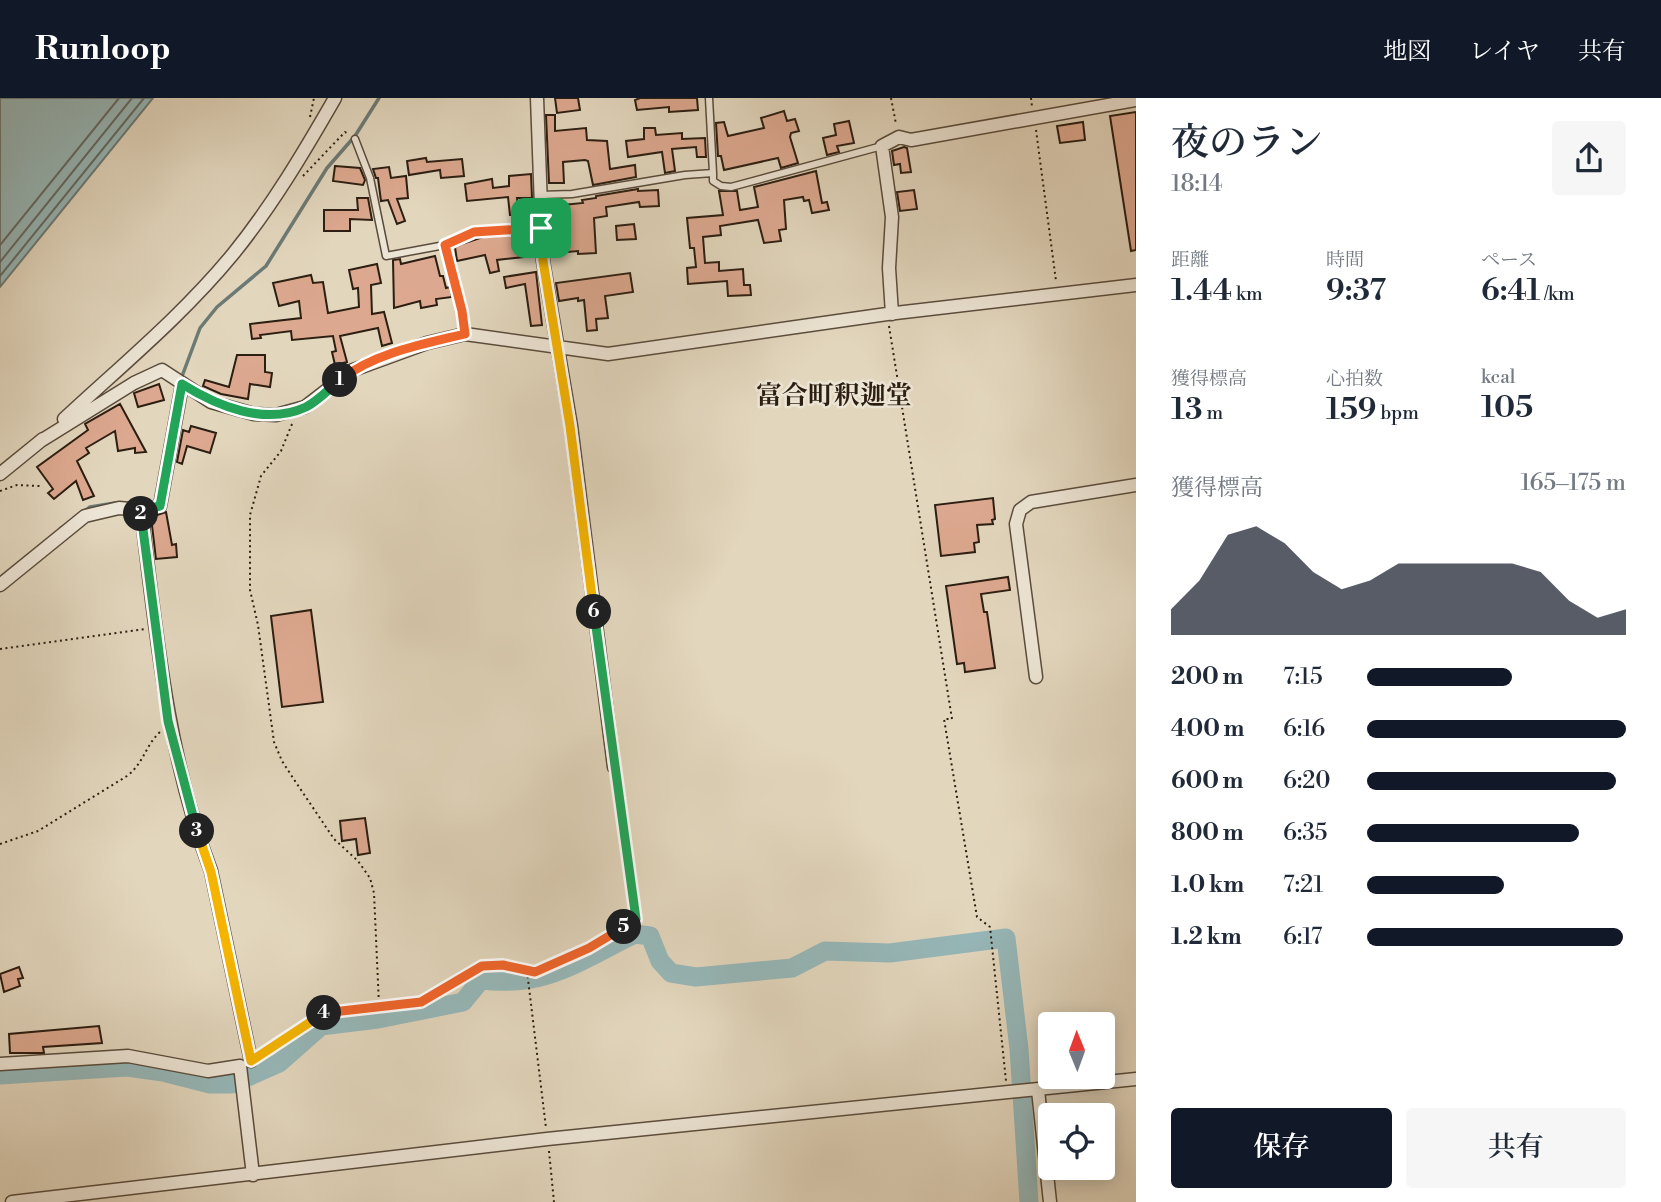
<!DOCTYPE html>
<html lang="ja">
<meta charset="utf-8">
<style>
:root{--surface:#fff;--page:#f6f6f7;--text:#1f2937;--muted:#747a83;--accent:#111827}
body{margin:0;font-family:"Libre Bodoni","Noto Serif JP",serif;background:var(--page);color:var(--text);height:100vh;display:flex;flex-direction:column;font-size:26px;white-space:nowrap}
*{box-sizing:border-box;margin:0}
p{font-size:23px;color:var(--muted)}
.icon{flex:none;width:38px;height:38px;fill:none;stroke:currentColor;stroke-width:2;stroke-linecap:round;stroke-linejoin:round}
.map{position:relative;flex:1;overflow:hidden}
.drawer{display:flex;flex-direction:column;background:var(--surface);width:525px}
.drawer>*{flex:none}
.needle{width:46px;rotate:359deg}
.buttons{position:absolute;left:1038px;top:914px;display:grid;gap:14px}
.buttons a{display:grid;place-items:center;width:77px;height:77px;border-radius:7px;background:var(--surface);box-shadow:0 4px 18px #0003;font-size:35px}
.pin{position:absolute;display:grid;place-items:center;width:60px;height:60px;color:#fff;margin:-30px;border-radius:14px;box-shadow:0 4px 10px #0006}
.km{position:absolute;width:35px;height:35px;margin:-18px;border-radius:50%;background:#222;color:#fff;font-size:19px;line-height:35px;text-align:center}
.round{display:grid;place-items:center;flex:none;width:74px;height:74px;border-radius:7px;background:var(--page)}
.summary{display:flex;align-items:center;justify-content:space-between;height:119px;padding:0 35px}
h1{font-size:38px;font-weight:600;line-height:52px}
.metrics{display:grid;grid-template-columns:repeat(3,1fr);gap:10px;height:119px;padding:7px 35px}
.metrics div{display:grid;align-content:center}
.metrics b{font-size:30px;font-weight:600}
.metrics small{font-size:19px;font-weight:400}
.metrics p{font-size:19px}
.chart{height:196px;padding:14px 35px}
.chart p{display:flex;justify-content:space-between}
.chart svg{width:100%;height:126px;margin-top:7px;fill:var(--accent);opacity:.7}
.cta{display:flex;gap:14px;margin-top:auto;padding:14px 35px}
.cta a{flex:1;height:80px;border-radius:7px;background:var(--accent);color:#fff;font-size:28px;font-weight:600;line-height:80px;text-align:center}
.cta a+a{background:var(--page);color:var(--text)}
ul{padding:0 35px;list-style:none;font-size:23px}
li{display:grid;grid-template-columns:112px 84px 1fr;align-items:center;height:52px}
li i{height:18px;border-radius:9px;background:var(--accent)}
header{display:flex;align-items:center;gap:42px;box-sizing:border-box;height:98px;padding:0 35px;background:var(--accent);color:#fff}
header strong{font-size:33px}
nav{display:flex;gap:38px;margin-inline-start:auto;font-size:24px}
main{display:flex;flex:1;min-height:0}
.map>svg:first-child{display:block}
.water{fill:#96b7b8;stroke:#6c7a75;stroke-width:2}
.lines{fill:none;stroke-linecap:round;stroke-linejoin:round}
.shore{stroke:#616a64;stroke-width:2}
.stream{stroke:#6c7a75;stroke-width:3.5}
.river{stroke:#96b7b8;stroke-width:19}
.building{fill:#dca88f;stroke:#2c1e11;stroke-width:2}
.service-casing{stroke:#5a4c3c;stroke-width:9}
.minor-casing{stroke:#5a4c3c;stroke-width:15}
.path{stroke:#2c1e11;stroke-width:2;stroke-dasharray:2 3.5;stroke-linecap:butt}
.service{stroke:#ece4d4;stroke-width:6}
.minor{stroke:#ece4d4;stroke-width:12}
.split-1-casing{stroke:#fff;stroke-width:14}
.split-2-casing{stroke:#fff;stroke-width:14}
.split-3-casing{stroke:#fff;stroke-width:14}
.split-4-casing{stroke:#fff;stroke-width:14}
.split-5-casing{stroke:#fff;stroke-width:14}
.split-6-casing{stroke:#fff;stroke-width:14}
.split-7-casing{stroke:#fff;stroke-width:14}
.split-1{stroke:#f0652b;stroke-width:9}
.split-2{stroke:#22a559;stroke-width:9}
.split-3{stroke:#22a559;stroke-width:9}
.split-4{stroke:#f5b400;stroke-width:9}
.split-5{stroke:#f0652b;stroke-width:9}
.split-6{stroke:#22a559;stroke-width:9}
.split-7{stroke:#f5b400;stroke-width:9}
.labels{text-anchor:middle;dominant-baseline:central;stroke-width:5;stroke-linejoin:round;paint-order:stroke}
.quarter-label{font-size:26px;font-weight:bold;fill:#2c1e11;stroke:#ece4d4}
</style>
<header>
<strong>Runloop</strong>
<nav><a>地図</a><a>レイヤ</a><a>共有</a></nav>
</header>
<main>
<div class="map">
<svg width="1136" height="1104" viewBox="0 0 1136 1104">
<rect width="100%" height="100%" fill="#e2d6bd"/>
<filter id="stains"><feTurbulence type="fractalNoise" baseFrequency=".00286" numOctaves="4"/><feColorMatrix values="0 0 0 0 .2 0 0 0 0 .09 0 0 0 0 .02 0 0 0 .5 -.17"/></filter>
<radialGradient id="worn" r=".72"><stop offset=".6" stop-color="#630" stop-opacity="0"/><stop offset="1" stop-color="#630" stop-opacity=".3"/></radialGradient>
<path class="water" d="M0,0H153L0,189Z"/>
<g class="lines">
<path class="shore" d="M0,147L119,0
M0,164L132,0
M0,178L144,0"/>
<path class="stream" d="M181,281L200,230L217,209L266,168L327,70L355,38L379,0
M60,431L90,409L115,405"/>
<path class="river" d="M0,977L127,969L163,974L210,986H232L279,965L321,928L378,921L463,904L481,882C546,890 579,863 635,836L650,838L660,863L671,875L696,879L792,870L825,853L890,855L1006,840L1019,951L1029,1104"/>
</g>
<path class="building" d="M555,0H578L580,12L557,15Z
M640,0H697L698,12L669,14V9L637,12L635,2Z
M784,13L787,23L795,21L799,33L791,35L790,39L798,65L781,70L778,60L724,72L721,58H718L716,25L724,24L728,38L764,30L761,20Z
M1136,14V152L1131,153L1110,18Z
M546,17H555V33L586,30L587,42L607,43L610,71L635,67L636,79L593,87L588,63L585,62L563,64L564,85H549Z
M849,23L854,45L837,48L839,54L827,57L823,40L836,37L834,26Z
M1083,24L1085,42L1060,45L1057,28Z
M644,30H655L656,37L682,35V41L705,40L706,59H697L696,49L672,51L675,73L665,75L662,54L628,59L626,43L644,41Z
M904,49L907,50L911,74L901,75L900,66L894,67L892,53Z
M426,60L427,64L462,61L464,78L441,80L440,72L409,77L407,63Z
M335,68L360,70L365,82L363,87L333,83Z
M389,69L391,80L406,78L408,100L397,101L405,123L397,126L388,102L381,103L378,80H376L373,71Z
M816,73L822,105L827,104L829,112L812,115L809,102L804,103L803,99L784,102L786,131L779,132L781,143L764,145L758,122L720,128L721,137L703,139L705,165L719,164V173L743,171L744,187H750L751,197L728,198L727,183L688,186L687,170L696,169L694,150H690L687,120L723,117L719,93H737L740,112L758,109L754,89Z
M531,76L532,100H517L519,117H510L508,99L467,103L465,86L492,81L493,90L509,88V78Z
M638,91V93L658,92L659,108L640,109L639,104L606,109L607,118L594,120L596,155L578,156V153L556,155L553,108L583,105L582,102L596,100V98Z
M914,92L917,111L900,113L897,94Z
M357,100H368L372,122L350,121V133H324V112H358Z
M634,126L636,141L617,142L616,128Z
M531,136L533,158L497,162L499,173L490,175L485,157L457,163L455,149L462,146L483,139Z
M435,158L440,178H443L446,190L450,189L452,199L436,201L437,207L421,210L420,203L394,210L393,162L400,161L401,166Z
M377,166L381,185L371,187L372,216L384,214L392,245L382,248L378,230L340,238L347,264L335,267L332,254L336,253L333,238L292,242L291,233L260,237L261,240L252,241L250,226L301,220L299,203L279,208L273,185L311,177L313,185L323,184L328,215L359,209L358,190L353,191L349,172Z
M536,174L542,227L531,228L525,186L506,190L504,179Z
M630,175L633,194L605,198L608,220L596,221L597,232L587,233L584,202L578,203V200L559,203L556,185Z
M237,257H265V274L272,275L270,289L250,286L248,301L221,296L203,288L205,282L229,289Z
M159,286L164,302L138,309L134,295Z
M120,306L146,354L135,355V350L118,353L115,333L86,350L89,355L77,363L94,398L83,402L76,383L54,401L48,395L53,391L37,369L88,332L85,326Z
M191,328L216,335L210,355L187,348L182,366L177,364L183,332L189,334Z
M993,400L995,421L992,422L993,426L977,427L979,444L974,445L975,454L941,458L935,407Z
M166,414L172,447L176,446L177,459L156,461L151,419Z
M1008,479L1010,492L981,496L984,514H987L995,570L965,574L964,565L957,566L946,488Z
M311,512L323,604L282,609L271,518Z
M365,720L370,755L358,757L356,741L342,743L340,723Z
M19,869L23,880L18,881L20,888L4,894L0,876Z
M99,928L102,945L43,949L44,955H10L9,936Z"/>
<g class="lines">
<g class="service-casing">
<path id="service" d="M709,0L713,75
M355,41L370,80L386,158L445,147
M541,97L572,96L685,77L713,75V83L721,88L731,89L882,48
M465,236L462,213L445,147L474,134L541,130"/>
</g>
<g class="minor-casing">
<path id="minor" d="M537,0L543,163L571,328L614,669
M892,216L889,170L892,119L882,48L899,39L911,42L1136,2
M182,287L160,408L141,412C156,534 167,657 211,773L251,963
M64,321C121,268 183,217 233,156C272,108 304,54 335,0
M39,344L134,285L162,272L211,304L254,316L276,317L305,309L353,272L427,245L465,236L608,256L887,216L1136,187
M0,376L43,341
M0,487L85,418L119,410L141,412
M1036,579L1016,426L1020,412L1031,404L1136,387
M0,966L128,958L208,973L240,968L253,1077
M1038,992L1050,1104
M12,1104L547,1041L1136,981"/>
</g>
<path class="path" d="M891,0L896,26
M1031,0L1032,9
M310,19L314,0
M1036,32L1056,183
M303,78L345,34L348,36
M889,228L952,621H944L977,819L990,829L1006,983
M292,326L281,353L261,378L250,417V492L258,527L274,644L282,663L295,683L334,741L358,763L370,780L374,795L379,907
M0,393L17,387L40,388
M0,551L145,531
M0,746L38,733L127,678C144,665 145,648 160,634
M527,873L546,1030
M263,956L326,913L421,904L482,868L503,867L535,874L589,850L636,821L616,682
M549,1053L554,1104"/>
<use href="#service" class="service"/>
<use href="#minor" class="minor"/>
</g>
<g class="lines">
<g class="split-1-casing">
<path id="split-1" d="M340,282C374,255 424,246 465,236L462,213L445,147L474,134L541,130"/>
</g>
<g class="split-2-casing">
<path id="split-2" d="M141,416V412L160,408L182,286C217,308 265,328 306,309C318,303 330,290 340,282"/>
</g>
<g class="split-3-casing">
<path id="split-3" d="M141,416L168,623L197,733"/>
</g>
<g class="split-4-casing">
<path id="split-4" d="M197,733L211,774L251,963L324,915"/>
</g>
<g class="split-5-casing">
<path id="split-5" d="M324,915L421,904L482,868L503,867L535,874L589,850L624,829"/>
</g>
<g class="split-6-casing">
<path id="split-6" d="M594,514L636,821L624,829"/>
</g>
<g class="split-7-casing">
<path id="split-7" d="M541,130L543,163L570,328L594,514"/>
</g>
<use href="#split-1" class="split-1"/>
<use href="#split-2" class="split-2"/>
<use href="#split-3" class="split-3"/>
<use href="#split-4" class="split-4"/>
<use href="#split-5" class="split-5"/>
<use href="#split-6" class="split-6"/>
<use href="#split-7" class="split-7"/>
</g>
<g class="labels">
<g class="quarter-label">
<text x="834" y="298">富合町釈迦堂</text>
</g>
</g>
<rect width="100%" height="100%" filter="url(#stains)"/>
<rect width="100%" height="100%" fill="url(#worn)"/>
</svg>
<div class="buttons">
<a><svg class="needle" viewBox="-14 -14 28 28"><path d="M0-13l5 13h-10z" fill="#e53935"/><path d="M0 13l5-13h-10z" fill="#747a83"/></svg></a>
<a><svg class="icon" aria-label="locate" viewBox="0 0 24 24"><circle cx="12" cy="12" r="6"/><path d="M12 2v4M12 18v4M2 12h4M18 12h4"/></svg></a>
</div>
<div class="pin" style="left:541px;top:130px;background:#1e9e55"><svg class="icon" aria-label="arrive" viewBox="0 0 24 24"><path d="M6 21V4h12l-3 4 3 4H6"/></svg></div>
<b class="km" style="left:340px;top:282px">1</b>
<b class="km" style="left:141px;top:416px">2</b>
<b class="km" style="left:197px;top:733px">3</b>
<b class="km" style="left:324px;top:915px">4</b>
<b class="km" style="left:624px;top:829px">5</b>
<b class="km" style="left:594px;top:514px">6</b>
</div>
<section class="drawer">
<div class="summary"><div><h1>夜のラン</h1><p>18:14</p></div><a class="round"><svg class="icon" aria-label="share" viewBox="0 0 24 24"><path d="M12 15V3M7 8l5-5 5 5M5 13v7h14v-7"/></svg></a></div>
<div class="metrics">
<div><p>距離</p><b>1.44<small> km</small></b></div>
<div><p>時間</p><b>9:37</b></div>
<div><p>ペース</p><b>6:41<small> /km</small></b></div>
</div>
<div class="metrics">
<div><p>獲得標高</p><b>13<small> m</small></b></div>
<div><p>心拍数</p><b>159<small> bpm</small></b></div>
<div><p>kcal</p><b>105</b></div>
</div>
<div class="chart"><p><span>獲得標高</span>165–175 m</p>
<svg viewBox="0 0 160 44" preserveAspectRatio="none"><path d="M0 44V35L10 25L20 9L30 6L40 12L50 22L60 28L70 25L80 19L90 19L100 19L110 19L120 19L130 22L140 32L150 38L160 35V44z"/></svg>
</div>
<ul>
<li><b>200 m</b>7:15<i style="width:56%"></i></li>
<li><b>400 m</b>6:16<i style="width:100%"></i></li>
<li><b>600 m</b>6:20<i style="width:96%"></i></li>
<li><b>800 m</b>6:35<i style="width:82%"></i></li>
<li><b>1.0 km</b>7:21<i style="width:53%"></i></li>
<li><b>1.2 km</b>6:17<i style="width:99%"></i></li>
</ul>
<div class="cta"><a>保存</a><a>共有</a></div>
</section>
</main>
